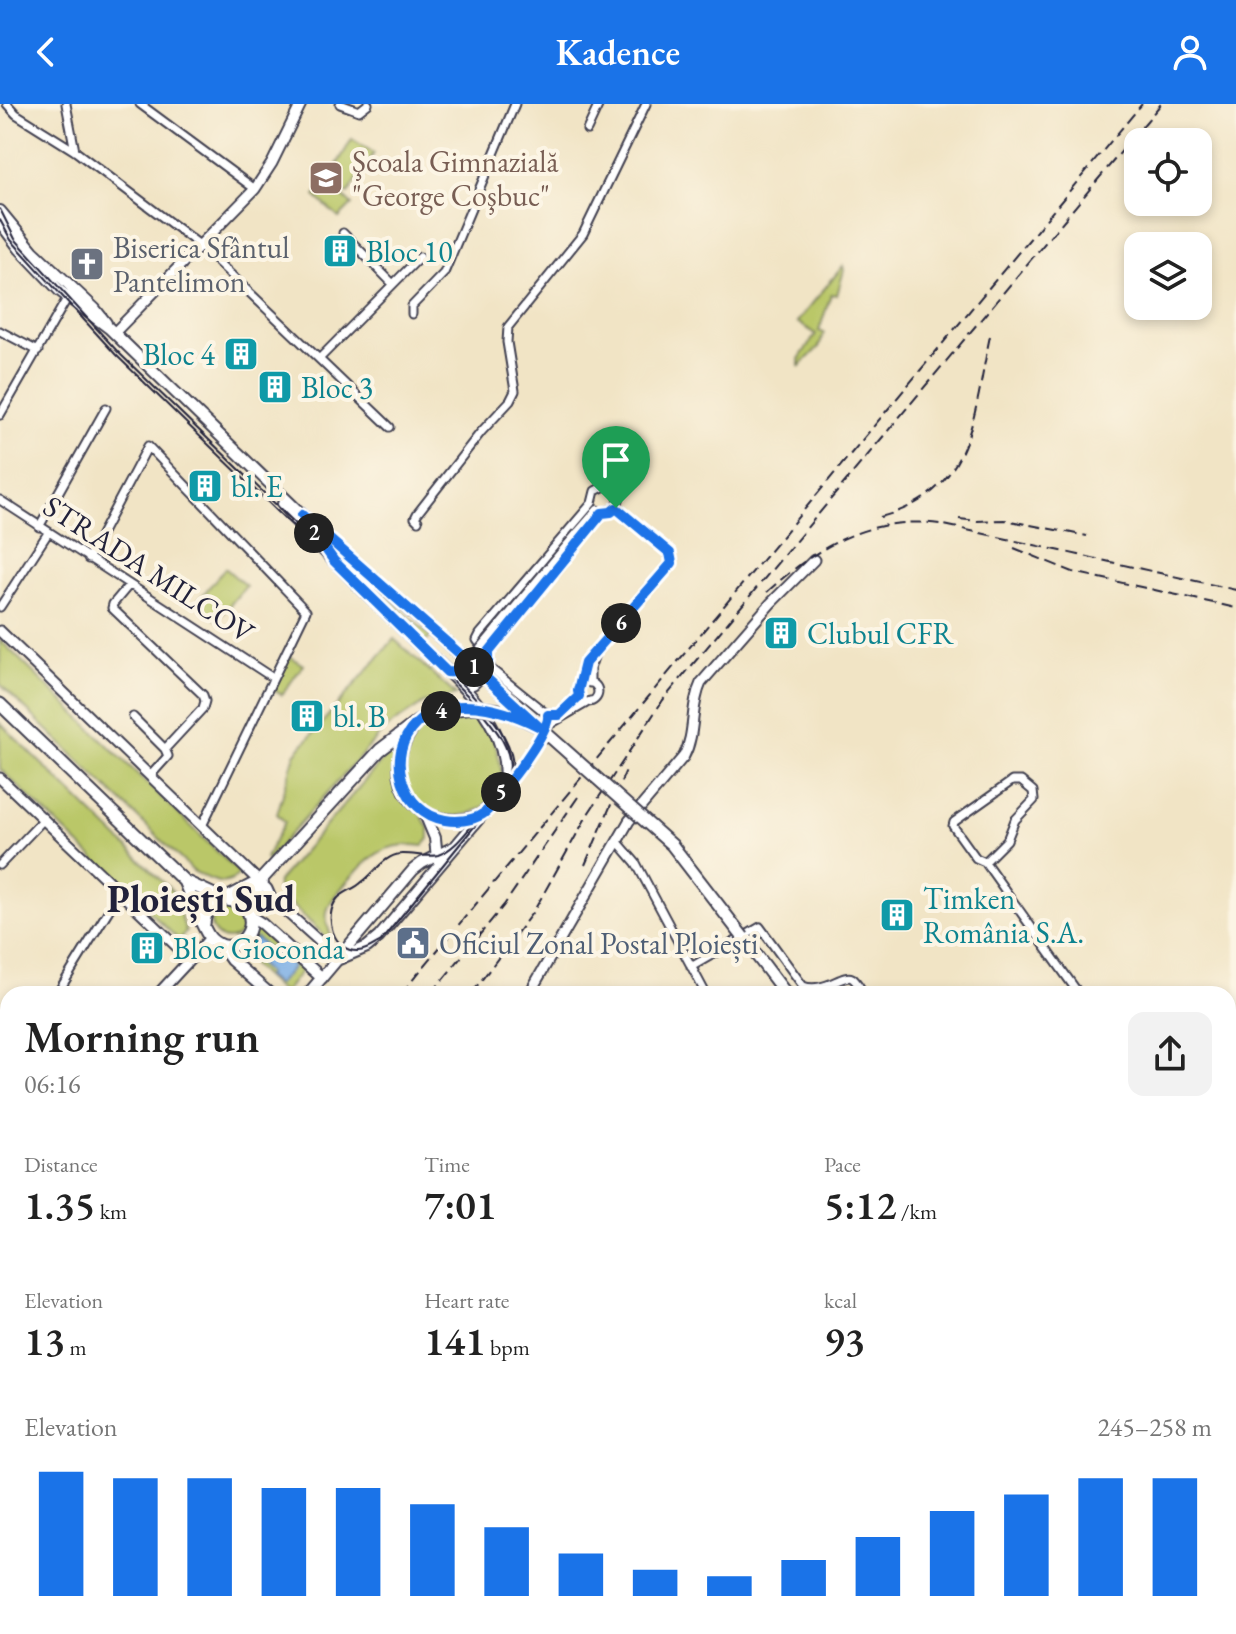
<!DOCTYPE html>
<meta charset="utf-8">
<style>
:root{--surface:#fff;--page:#f2f2f2;--text:#222;--muted:#767676;--accent:#1a73e8}
body{margin:0;font-family:"EB Garamond",serif;background:var(--page);color:var(--text);height:100vh;display:flex;flex-direction:column;font-size:30px;white-space:nowrap}
*{box-sizing:border-box;margin:0}
p{font-size:26px;color:var(--muted)}
.icon{flex:none;width:44px;height:44px;fill:none;stroke:currentColor;stroke-width:2;stroke-linecap:round;stroke-linejoin:round}
.map{position:relative;flex:1;overflow:hidden}
.sheet{position:absolute;left:0px;top:882px;width:1236px;height:648px;display:flex;flex-direction:column;background:var(--surface);border-radius:24px 24px 0 0;box-shadow:0 4px 12px #0003}
.sheet>*{flex:none}
.controls{position:absolute;left:1124px;top:24px;display:grid;gap:16px}
.controls a{display:grid;place-items:center;width:88px;height:88px;border-radius:16px;background:var(--surface);box-shadow:0 4px 12px #0003;font-size:40px}
.pin{position:absolute;display:grid;place-items:center;width:68px;height:68px;color:#fff;margin:-82px -34px;border-radius:50% 50% 50% 0;rotate:-45deg;box-shadow:0 0 8px #0007}
.pin .icon{rotate:45deg}
.km{position:absolute;width:40px;height:40px;margin:-20px;border-radius:50%;background:#222;color:#fff;font-size:22px;line-height:40px;text-align:center}
.round{display:grid;place-items:center;flex:none;width:84px;height:84px;border-radius:16px;background:var(--page)}
.headline{display:flex;align-items:center;justify-content:space-between;height:136px;padding:0 24px}
h1{font-size:44px;font-weight:600;line-height:60px}
.metrics{display:grid;grid-template-columns:repeat(3,1fr);gap:12px;height:136px;padding:8px 24px}
.metrics div{display:grid;align-content:center}
.metrics b{font-size:40px;font-weight:600}
.metrics small{font-size:22px;font-weight:400}
.metrics p{font-size:22px}
.chart{height:224px;padding:16px 24px}
.chart p{display:flex;justify-content:space-between}
.chart svg{width:100%;height:144px;margin-top:8px;stroke:var(--accent);stroke-width:6}
header{display:flex;justify-content:space-between;align-items:center;height:104px;padding:0 24px;background:var(--accent);color:#fff;font-size:36px;font-weight:600}
.map>svg:first-child{display:block}
.green{fill:#bac768;stroke:#6e7452;stroke-width:2}
.water{fill:#79ade6;stroke:#4e6890;stroke-width:2}
.lines{fill:none;stroke-linecap:round;stroke-linejoin:round}
.minor-casing{stroke:#413f50;stroke-width:11}
.tertiary-casing{stroke:#413f50;stroke-width:13}
.secondary-casing{stroke:#413f50;stroke-width:14}
.primary-casing{stroke:#413f50;stroke-width:15}
.minor{stroke:#fff;stroke-width:7}
.tertiary{stroke:#fff;stroke-width:9}
.secondary{stroke:#fff;stroke-width:10}
.primary{stroke:#fff;stroke-width:11}
.tram{stroke:#22223b;stroke-width:2}
.rail{stroke:#22223b;stroke-width:2;stroke-dasharray:12 6;stroke-linecap:butt}
.minor-bridge-casing{stroke:#413f50;stroke-width:11;stroke-linecap:butt}
.secondary-bridge-casing{stroke:#413f50;stroke-width:14;stroke-linecap:butt}
.primary-bridge-casing{stroke:#413f50;stroke-width:15;stroke-linecap:butt}
.minor-bridge{stroke:#fff;stroke-width:7}
.secondary-bridge{stroke:#fff;stroke-width:10}
.primary-bridge{stroke:#fff;stroke-width:11}
.route-casing{stroke:#fff;stroke-width:16}
.route{stroke:#1a73e8;stroke-width:10}
.labels{text-anchor:middle;dominant-baseline:central;stroke-width:8;stroke-linejoin:round;paint-order:stroke}
.education-label{font-size:30px;fill:#785e54;stroke:#fcf5e5;text-anchor:start}
.worship-label{font-size:30px;fill:#5b616d;stroke:#fcf5e5;text-anchor:start}
.culture-label{font-size:30px;fill:#0d838f;stroke:#fcf5e5;text-anchor:start}
.street-label{font-size:30px;fill:#22223b;stroke:#fcf5e5}
.service-label{font-size:30px;fill:#4e5e75;stroke:#fcf5e5;text-anchor:start}
.district-label{font-size:38px;font-weight:bold;fill:#22223b;stroke:#fcf5e5}
</style>
<header><svg class="icon" aria-label="back" viewBox="0 0 24 24"><path d="M15 5l-7 7 7 7"/></svg>Kadence<svg class="icon" aria-label="person" viewBox="0 0 24 24"><circle cx="12" cy="8" r="4"/><path d="M4 21q1-7 8-7t8 7"/></svg></header>
<div class="map">
<svg width="1236" height="1530" viewBox="0 0 1236 1530">
<rect width="100%" height="100%" fill="#fcf5e5"/>
<filter id="ink" filterUnits="userSpaceOnUse"><feTurbulence type="fractalNoise" baseFrequency=".0125" numOctaves="2"/><feDisplacementMap in="SourceGraphic" scale="16" xChannelSelector="R" yChannelSelector="G"/><feConvolveMatrix kernelMatrix="1 2 1 2 8 2 1 2 1" color-interpolation-filters="sRGB"/></filter>
<filter id="wash" filterUnits="userSpaceOnUse"><feTurbulence type="fractalNoise" baseFrequency=".006" numOctaves="4" result="noise"/><feDisplacementMap in="SourceGraphic" scale="32" xChannelSelector="R" yChannelSelector="G"/><feGaussianBlur stdDeviation="1.8" result="paint"/><feColorMatrix in="noise" values="0 0 0 0 0 0 0 0 0 0 0 0 0 0 0 0 0 1.4 0 .05"/><feComposite in="paint" operator="in"/></filter>
<g filter="url(#wash)">
<rect width="100%" height="100%" fill="#f1e4c5"/>
<path class="green" d="M352,35L374,49L348,90L330,80L352,101L339,114L315,92L327,78Z
M843,162L844,166L837,191L831,190L819,227L824,229L819,243L800,262L799,255L816,230L797,218Z
M332,444L335,445L431,533L423,540L330,446Z
M225,464L246,482L217,516L196,499Z
M394,535L456,591L424,599L385,625L267,756L265,754L285,718L277,710L295,650Z
M0,536L239,769C227,787 209,775 193,767L0,580Z
M288,551L303,561L282,591L271,585Z
M449,611C461,612 475,613 484,621C492,628 495,639 498,649C500,658 503,670 501,679C495,702 468,714 447,712C430,711 416,700 408,685C390,650 416,619 449,611Z
M0,619L173,788L186,828L179,836L0,665Z
M392,645L396,650V665L429,725V735L423,742C386,737 371,751 348,777C340,786 329,797 327,808C325,816 329,825 331,833L329,836L277,787L278,777Z
M211 818a17 17 0 1 1 34 0a17 17 0 1 1-34 0Z
M257,824L302,866L283,890L236,846L245,840L254,825Z"/>
<path class="water" d="M256,834L280,854L284,853L293,863L277,881L266,873L268,869L246,849V846Z"/>
</g>
<g filter="url(#ink)">
<g class="lines">
<g class="minor-casing">
<path id="minor" d="M7,0L16,10L75,47L201,142L390,323
M66,0L75,47
M140,0L255,85
M340,0L359,7L368,0
M587,26L599,0
M343,129L393,180
M412,210V202L444,169L515,0
M0,227L38,247
M319,255L420,153
M0,311L69,191
M0,396L273,574
M418,417L415,414L417,410L481,328L510,297L515,287L507,238L508,223L583,130L646,0
M39,423L106,304
M577,429L597,406
M88,455L148,342L306,507L202,722
M129,481L113,500L112,504L203,591L205,597L203,604L165,645L168,652L150,672
M0,503L48,429
M485,547L477,536L480,530L592,399L595,387L605,382L615,385L619,396L616,404
M447,568L454,569L478,562
M578 588a10 10 0 1 1 20 0a10 10 0 1 1-20 0Z
M590,579V565L594,553
M581,581L585,559L672,459L668,447L616,404
M463,584L474,581L486,569
M579,592L559,611H548L491,565L487,552L602,409L616,404
M133,613L165,645
M503,686L527,656L547,622L590,597
M618,738L636,759L706,890
M985,758L1007,736L1015,716L1034,696L1033,687L1021,677H1012L954,718L953,722L976,754L985,758L1079,890
M0,761L44,715
M691,863L760,823L803,882C823,890 843,869 852,874C857,877 861,886 864,890
M57,890L120,788
M1228,933L1236,934
M0,971L8,960
M1228,990L1236,992
M0,1039L8,1028
M1228,1056L1236,1057
M1228,1171L1236,1172
M1228,1248L1236,1256
M1129,1522L1136,1530"/>
</g>
<g class="tertiary-casing">
<path id="tertiary" d="M114,229L255,85L272,59L301,0
M0,527L267,785L271,794L339,855
M0,674L190,855
M158,890L210,834
M529,890L629,717L684,652C696,629 690,602 701,579L771,499L814,456
M0,1129L8,1117
M1228,1506L1236,1497
M0,1529L8,1519
M1210,1530L1216,1522"/>
</g>
<g class="secondary-casing">
<path id="secondary" d="M0,107L33,147L95,205L106,219
M0,118L20,145L60,187L109,224L326,434L469,558
M283,400C323,450 370,492 415,537C438,559 464,581 483,607C499,630 510,660 502,687L379,833L367,843L339,855
M413,624C375,676 420,733 481,711
M425,710L435,734L437,755
M251,813L262,820L322,874
M220,840L231,856L270,890
M308,890L413,766L422,759L456,742
M0,1156L8,1162
M0,1257L8,1247"/>
</g>
<g class="primary-casing">
<path id="primary" d="M0,600L184,777L223,795
M184,777C190,790 203,827 211,835C233,857 266,824 242,799L223,795C211,799 205,807 204,820
M227,794L260,777L380,646L417,618
M250,809L260,777
M743,833L786,890
M1228,1451L1236,1459
M1228,1471L1236,1465
M1228,1491L1236,1497"/>
</g>
<use href="#minor" class="minor"/>
<use href="#tertiary" class="tertiary"/>
<use href="#secondary" class="secondary"/>
<use href="#primary" class="primary"/>
<path class="tram" d="M0,105L15,135L118,248L471,589C491,612 524,647 509,680L381,837C374,841 366,847 358,847C333,848 323,812 337,795C343,788 355,785 362,778C375,769 384,751 401,750C413,749 427,754 438,751C454,746 465,729 475,718C486,705 502,689 508,673C518,644 485,613 469,593L116,251L11,136L0,116"/>
<path class="rail" d="M880,413C974,389 973,311 990,232
M959,415L977,417L1005,416L1087,432
M1014,444L1073,468L1236,504
M767,488C817,442 871,411 940,420L1236,486
M585,761L626,666
M401,890L1142,0
M431,890L504,801L578,693
M471,890L535,805L588,710L663,596L1161,0
M0,1370L8,1360
M0,1388L8,1379
M0,1417L8,1407
M455,1522L462,1530
M81,1530L84,1522"/>
<g class="minor-bridge-casing">
<path id="minor-bridge" d="M469,558L577,429"/>
</g>
<g class="secondary-bridge-casing">
<path id="secondary-bridge" d="M469,558L534,618"/>
</g>
<g class="primary-bridge-casing">
<path id="primary-bridge" d="M417,618L440,607L474,603L506,607L538,622L672,741L743,833"/>
</g>
<use href="#minor-bridge" class="minor-bridge"/>
<use href="#secondary-bridge" class="secondary-bridge"/>
<use href="#primary-bridge" class="primary-bridge"/>
</g>
</g>
<g class="lines" filter="url(#ink)">
<g class="route-casing">
<path id="route" d="M616,404L611,408L602,409L488,549V559C474,563 461,570 447,568L334,457L302,411L469,558L538,622C504,605 448,588 416,620C384,651 402,709 445,716C456,718 471,717 481,711C492,705 501,688 509,678C519,666 550,624 548,611H559L579,592L578,587L585,559L672,459L670,449L616,404"/>
</g>
<use href="#route" class="route"/>
</g>
<defs>
<g id="school-square" transform="scale(1.8)"><rect x="-9" y="-9" width="18" height="18" rx="4" fill="#8d6e63" stroke="#fcf5e5"/><path d="M0-5L7-2L0 1L-7-2ZM-4 1L0 2.5L4 1V4Q0 6-4 4Z" fill="#fff"/></g>
<g id="building-square" transform="scale(1.8)"><rect x="-9" y="-9" width="18" height="18" rx="4" fill="#0f9aa8" stroke="#fcf5e5"/><path d="M-4-6H4V6H1V3H-1V6H-4ZM-2.5-4.3h1.7v1.8h-1.7ZM.8-4.3h1.7v1.8H.8ZM-2.5-1h1.7V.8h-1.7ZM.8-1h1.7V.8H.8Z" fill="#fff"/></g>
<g id="church-square" transform="scale(1.8)"><rect x="-9" y="-9" width="18" height="18" rx="4" fill="#6b7280" stroke="#fcf5e5"/><path d="M-1.2-6h2.4v3.5h3.3v2.4h-3.3V6h-2.4V-.1h-3.3v-2.4h3.3Z" fill="#fff"/></g>
<g id="civic-square" transform="scale(1.8)"><rect x="-9" y="-9" width="18" height="18" rx="4" fill="#5c6f8a" stroke="#fcf5e5"/><path d="M-.6-6.5H3V-4.5H.6V-3L4-1V1h2V6H-6V1h2V-1L-.6-3ZM-1.2 2.5V6h2.4V2.5Z" fill="#fff"/></g>
</defs>
<g fill-rule="evenodd">
<use href="#school-square" x="326" y="74"/>
<use href="#building-square" x="340" y="147"/>
<use href="#church-square" x="87" y="160"/>
<use href="#building-square" x="241" y="250"/>
<use href="#building-square" x="275" y="283"/>
<use href="#building-square" x="205" y="382"/>
<use href="#building-square" x="781" y="529"/>
<use href="#building-square" x="307" y="612"/>
<use href="#building-square" x="897" y="811"/>
<use href="#civic-square" x="413" y="839"/>
<use href="#building-square" x="147" y="844"/>
</g>
<g class="labels">
<g class="education-label">
<text x="352" y="57">Şcoala Gimnazială<tspan x="352" dy="34">"George Coşbuc"</tspan></text>
</g>
<g class="worship-label">
<text x="113" y="143">Biserica Sfântul<tspan x="113" dy="34">Pantelimon</tspan></text>
</g>
<g class="culture-label">
<text x="366" y="147">Bloc 10</text>
<text x="215" y="250" text-anchor="end">Bloc 4</text>
<text x="301" y="283">Bloc 3</text>
<text x="231" y="382">bl. E</text>
<text x="807" y="529">Clubul CFR</text>
<text x="333" y="612">bl. B</text>
<text x="923" y="794">Timken<tspan x="923" dy="34">România S.A.</tspan></text>
<text x="173" y="844">Bloc Gioconda</text>
</g>
<g class="street-label">
<text transform="translate(149 465) rotate(33)">STRADA MILCOV</text>
</g>
<g class="service-label">
<text x="439" y="839">Oficiul Zonal Postal Ploiești</text>
</g>
<g class="district-label">
<text x="201" y="794">Ploiești Sud</text>
</g>
</g>
</svg>
<div class="controls">
<a><svg class="icon" aria-label="locate" viewBox="0 0 24 24"><circle cx="12" cy="12" r="6"/><path d="M12 2v4M12 18v4M2 12h4M18 12h4"/></svg></a>
<a><svg class="icon" aria-label="layers" viewBox="0 0 24 24"><path d="M12 4l9 5-9 5-9-5zM3 14l9 5 9-5"/></svg></a>
</div>
<div class="pin" style="left:616px;top:404px;background:#1e9e55"><svg class="icon" aria-label="arrive" viewBox="0 0 24 24"><path d="M6 21V4h12l-3 4 3 4H6"/></svg></div>
<b class="km" style="left:474px;top:563px">1</b>
<b class="km" style="left:314px;top:429px">2</b>
<b class="km" style="left:441px;top:607px">4</b>
<b class="km" style="left:501px;top:688px">5</b>
<b class="km" style="left:621px;top:519px">6</b>
<section class="sheet">
<div class="headline"><div><h1>Morning run</h1><p>06:16</p></div><a class="round"><svg class="icon" aria-label="share" viewBox="0 0 24 24"><path d="M12 15V3M7 8l5-5 5 5M5 13v7h14v-7"/></svg></a></div>
<div class="metrics">
<div><p>Distance</p><b>1.35<small> km</small></b></div>
<div><p>Time</p><b>7:01</b></div>
<div><p>Pace</p><b>5:12<small> /km</small></b></div>
</div>
<div class="metrics">
<div><p>Elevation</p><b>13<small> m</small></b></div>
<div><p>Heart rate</p><b>141<small> bpm</small></b></div>
<div><p>kcal</p><b>93</b></div>
</div>
<div class="chart"><p><span>Elevation</span>245–258 m</p>
<svg viewBox="0 0 160 44" preserveAspectRatio="none"><path d="M5 44V6M15 44V8M25 44V8M35 44V11M45 44V11M55 44V16M65 44V23M75 44V31M85 44V36M95 44V38M105 44V33M115 44V26M125 44V18M135 44V13M145 44V8M155 44V8"/></svg>
</div>
</section>
</div>
